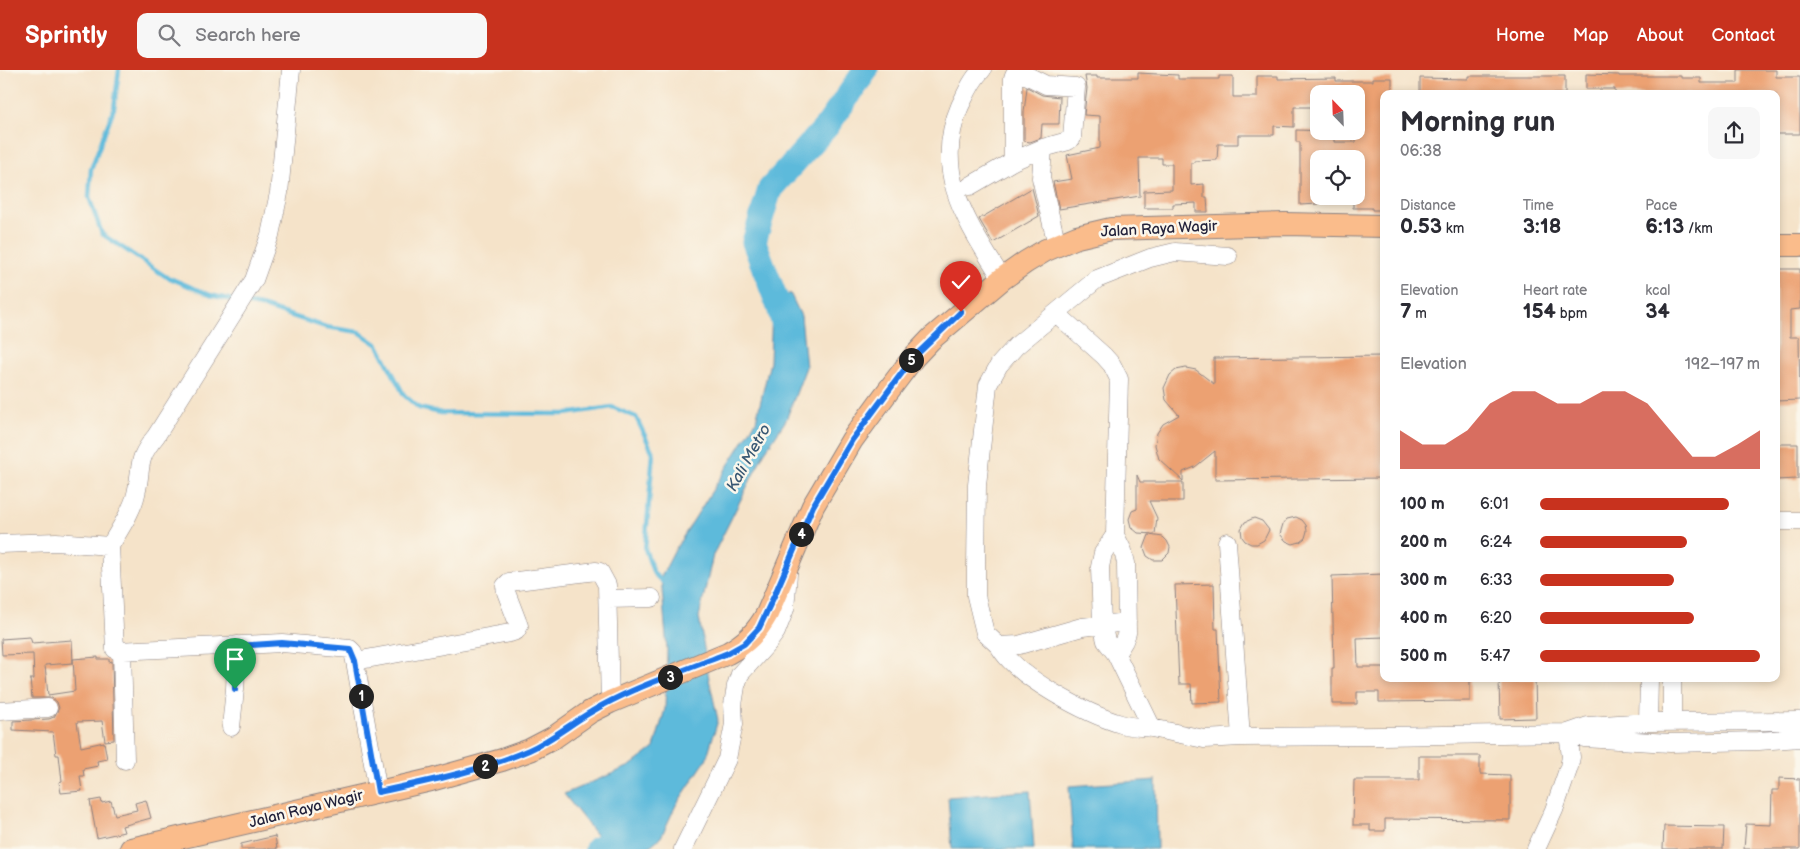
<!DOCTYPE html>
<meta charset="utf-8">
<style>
:root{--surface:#fff;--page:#f7f7f7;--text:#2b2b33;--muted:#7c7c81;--accent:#c8321e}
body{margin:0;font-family:"Balsamiq Sans",sans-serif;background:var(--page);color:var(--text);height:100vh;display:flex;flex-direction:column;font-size:19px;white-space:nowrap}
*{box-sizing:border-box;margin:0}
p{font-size:16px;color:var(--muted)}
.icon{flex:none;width:28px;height:28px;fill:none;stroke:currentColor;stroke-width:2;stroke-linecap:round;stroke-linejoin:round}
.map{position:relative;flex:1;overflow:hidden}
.drawer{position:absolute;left:1380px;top:20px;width:400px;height:592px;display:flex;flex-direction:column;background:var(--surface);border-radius:10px;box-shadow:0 2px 8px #0003}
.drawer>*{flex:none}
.needle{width:32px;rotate:337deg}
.tools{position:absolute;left:1310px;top:15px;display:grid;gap:10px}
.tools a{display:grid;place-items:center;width:55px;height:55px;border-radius:10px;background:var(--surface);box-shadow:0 2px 8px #0003;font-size:25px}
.pin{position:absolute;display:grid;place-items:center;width:42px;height:42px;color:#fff;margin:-51px -21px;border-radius:50% 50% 50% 0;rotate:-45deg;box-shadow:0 0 5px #0007}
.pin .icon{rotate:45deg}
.km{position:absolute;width:25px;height:25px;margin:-12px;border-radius:50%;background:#222;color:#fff;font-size:14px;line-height:25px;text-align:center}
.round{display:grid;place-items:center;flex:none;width:52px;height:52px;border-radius:10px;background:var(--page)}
.head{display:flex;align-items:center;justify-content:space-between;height:85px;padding:0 20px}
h1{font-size:28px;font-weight:700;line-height:38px}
.figures{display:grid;grid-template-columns:repeat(3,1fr);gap:8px;height:85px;padding:5px 20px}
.figures div{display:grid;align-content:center}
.figures b{font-size:21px;font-weight:700}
.figures small{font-size:14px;font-weight:400}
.figures p{font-size:14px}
.chart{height:140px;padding:10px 20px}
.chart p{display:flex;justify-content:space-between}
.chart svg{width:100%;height:90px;margin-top:5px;fill:var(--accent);opacity:.7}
ul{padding:0 20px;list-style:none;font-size:16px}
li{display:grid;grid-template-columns:80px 60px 1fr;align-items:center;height:38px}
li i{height:12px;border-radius:6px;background:var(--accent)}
header{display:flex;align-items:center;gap:30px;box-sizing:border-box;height:70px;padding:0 25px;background:var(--accent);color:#fff}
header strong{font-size:24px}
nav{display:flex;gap:28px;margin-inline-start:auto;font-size:18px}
.search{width:350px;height:45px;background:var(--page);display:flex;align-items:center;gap:12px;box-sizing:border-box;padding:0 18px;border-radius:10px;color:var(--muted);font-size:19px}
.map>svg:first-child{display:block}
.water{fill:#5dbadb;stroke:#406e8b}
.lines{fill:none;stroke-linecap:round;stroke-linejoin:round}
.stream{stroke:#5dbadb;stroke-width:4.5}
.river{stroke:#5dbadb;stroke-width:25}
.building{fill:#eca172}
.minor-casing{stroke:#8c8282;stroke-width:19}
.major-casing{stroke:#8c8282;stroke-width:24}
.minor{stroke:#fff;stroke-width:18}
.major{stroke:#fabc8b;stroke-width:22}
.route-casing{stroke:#fff;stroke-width:10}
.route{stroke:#1a73e8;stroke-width:6}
.labels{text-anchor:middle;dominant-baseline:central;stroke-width:5;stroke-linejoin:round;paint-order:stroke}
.street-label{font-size:15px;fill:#22223b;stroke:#fbf7ec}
.water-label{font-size:16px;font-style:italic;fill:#375773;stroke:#fbf7ec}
</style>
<header>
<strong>Sprintly</strong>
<div class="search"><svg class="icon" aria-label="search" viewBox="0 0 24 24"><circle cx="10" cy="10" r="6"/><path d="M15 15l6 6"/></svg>Search here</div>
<nav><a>Home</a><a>Map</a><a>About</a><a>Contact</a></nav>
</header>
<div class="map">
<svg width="1800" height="779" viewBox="0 0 1800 779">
<rect width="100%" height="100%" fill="#fbf7ec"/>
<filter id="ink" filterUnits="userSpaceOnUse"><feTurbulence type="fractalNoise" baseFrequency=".02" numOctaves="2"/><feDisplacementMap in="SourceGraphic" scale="10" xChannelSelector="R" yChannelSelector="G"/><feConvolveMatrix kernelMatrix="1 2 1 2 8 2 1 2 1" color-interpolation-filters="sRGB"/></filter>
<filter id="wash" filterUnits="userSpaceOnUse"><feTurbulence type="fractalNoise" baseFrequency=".0096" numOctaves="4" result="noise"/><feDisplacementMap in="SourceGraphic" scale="20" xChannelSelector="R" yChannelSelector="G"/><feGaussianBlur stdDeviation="1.12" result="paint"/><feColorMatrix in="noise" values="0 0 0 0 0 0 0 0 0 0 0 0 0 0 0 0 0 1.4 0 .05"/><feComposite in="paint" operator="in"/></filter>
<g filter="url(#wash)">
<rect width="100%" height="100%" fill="#f5e3c9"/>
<path class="water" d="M790,223L801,246L806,297L786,350L764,383L713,485L699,547L709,609L718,650L706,690L676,735L661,767L650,776L642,779H607L564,724L630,696L654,678L665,639L667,580L661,507L676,478L756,351L770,292L772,238Z
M1156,710L1157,779H1073L1069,716Z
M1030,721L1034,779H952L948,727Z"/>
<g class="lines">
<path class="stream" d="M119,0L114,38L91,99L89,127L102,164L165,206L210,225L237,231
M244,233L261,236L326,257L359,262L378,275L404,325L419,338L441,343L565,344L612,337L636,347L653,383L645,479L654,504L664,513"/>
<path class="river" d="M787,268L779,237L754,172L770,119L827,56L866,0
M597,779L608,774L628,751"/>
</g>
<g id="blocks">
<path class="building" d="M1738,0H1776V7H1800V64H1776V24H1615V19H1586V4L1619,5V6H1681V8H1701V13H1738Z
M1138,3L1178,5V9H1219V6H1233V27H1257V6H1278V9L1336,8V11H1373V8H1392V24H1384V140H1372V138H1353V126H1356V87L1319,88V134L1300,135V72H1296V60L1334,61V72H1356V24H1319V37H1294V57L1274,56V65H1238V74H1218L1217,90L1194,91V93H1191V115L1204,114V127H1207L1208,142H1196V133L1173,134V138H1144V121L1172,120V94H1162V88H1139L1140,126L1059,139L1053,112L1072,109L1067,85L1100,78V46L1084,45L1087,18L1085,6H1097V8H1138Z
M1468,6H1565V24H1527V22L1420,24V8L1468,9Z
M1027,17L1042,25L1060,27L1059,54H1042L1041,68L1030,72L1024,71V42Z
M1032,118L1039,146L993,173L979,149Z
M1776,199H1800V239L1790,240V267H1799L1800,330L1776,331Z
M1384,286V408L1215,410V381L1195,397L1183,402V411L1159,389L1155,375L1157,363L1163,354L1179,345L1166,330L1164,318L1170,305L1176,300L1186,298L1196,300L1214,314V288Z
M1776,374H1798V409L1776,410Z
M1137,405L1140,412H1183V431H1149L1157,448L1155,464L1138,463L1131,457L1129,449L1132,441L1137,439Z
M1296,447L1302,450L1306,455L1307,461L1305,468L1300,472L1293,474L1286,471L1280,464L1283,454L1287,449Z
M1254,448L1262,451L1269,460L1264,470L1257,474H1251L1245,471L1242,467L1241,459L1245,452Z
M1149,465L1163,467L1167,471L1170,477L1169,483L1162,490H1153L1147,486L1144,478Z
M1384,504V567L1357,568L1358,597H1384V609H1470V631L1379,632V622H1357V634H1332V598H1334L1332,506Z
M1214,514L1215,559H1218L1221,632L1192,633L1191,614H1179L1175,515Z
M30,567L32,573L72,570L73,593L45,595L48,625L75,621L73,589L98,587V589H109V592L112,591L114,670L105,671L102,651L77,652L81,677L104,672L107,689L97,691L98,696L83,699L84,706H80L82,721L61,723L59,712L62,711L59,685H56L53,662L13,660V651L49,649L54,647L59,638L57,632L52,628H32L30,609H34L33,584L2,585L1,569Z
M1499,609H1535L1536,648L1500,649Z
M1419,686H1480V704L1510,705V750L1385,749V761H1370V755H1353L1354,710H1419Z
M1779,708L1800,709V779H1744L1746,754L1771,755L1772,720H1779Z
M101,729L102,733L111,731L115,745L137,740L135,733L146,730L151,748L122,756L124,762L97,768L90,731Z
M1664,756L1724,757L1723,779H1663Z
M275,766L277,779H241V774Z"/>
</g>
</g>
<g filter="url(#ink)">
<use href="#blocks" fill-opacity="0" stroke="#8c8282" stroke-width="1"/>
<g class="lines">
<g class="minor-casing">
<path id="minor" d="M982,0C972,9 966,24 960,36C931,103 968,153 1002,209
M1043,78L1041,108L1057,175
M970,116L1013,91V8L1014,5H1026L1046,15L1076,17L1072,68L1068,71L1043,78L1013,91
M1056,243L1104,286L1112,295L1119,309L1115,465L1123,481L1126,493L1127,563L1124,571L1116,584
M1776,451H1800
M1115,465L1103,483L1100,497L1102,554L1106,571L1116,584L1152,658L1204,669L1241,667L1383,666L1568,663L1588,656L1648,652L1800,651
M1227,472L1241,667
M0,474L56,472L110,476L115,579L118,581L282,573L350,579L353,582L355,591L378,722
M110,476C119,460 132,442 136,424C143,396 135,391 156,366L254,210L270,165L279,123L291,0
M608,529L652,528
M1127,552L1082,557L1019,575L999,576L985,563L976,526V501L977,415L988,315L999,295L1016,276L1097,209L1150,188L1175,182L1228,186
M999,576C1016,607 1087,644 1121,654C1131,657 1142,657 1152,658
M122,581L125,690
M355,591L510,563L516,561L519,556L506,522L505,516L509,512L596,501L600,502L607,515L610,632
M0,641L48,638
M1648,652L1649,609
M1672,652V609
M231,657L235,619L237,575
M1568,663L1584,668L1670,673L1759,671L1800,668
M683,779L727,689L734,654L733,635L736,616L740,604L768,573L776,562L785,539L788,504
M1536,779L1554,740L1569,697L1571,687L1568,663"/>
</g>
<g class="major-casing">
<path id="major" d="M1776,175H1800
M131,779L431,710L502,690L530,680L553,668L590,642L610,632L728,583C746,573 757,562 767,544L813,436L852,370L882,329L913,288L931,269L1002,209L1026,192L1046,180L1077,167L1111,159L1285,154L1384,156"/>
</g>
<use href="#minor" class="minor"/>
<use href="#major" class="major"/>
</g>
</g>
<g class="lines" filter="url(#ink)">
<g class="route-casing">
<path id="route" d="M235,619L237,576L282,573L350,579L355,591L378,722C429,711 481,701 529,680C552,670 570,654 591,642C630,618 684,601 728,583L744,574L759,558L775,524L813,436L852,370L913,288L961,242"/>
</g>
<use href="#route" class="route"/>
</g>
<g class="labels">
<g class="street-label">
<text transform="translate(1159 159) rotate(-3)">Jalan Raya Wagir</text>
<text transform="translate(306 739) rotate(-14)">Jalan Raya Wagir</text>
</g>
<g class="water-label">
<text transform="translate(749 388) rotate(-61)">Kali Metro</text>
</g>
</g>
</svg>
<div class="tools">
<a><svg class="needle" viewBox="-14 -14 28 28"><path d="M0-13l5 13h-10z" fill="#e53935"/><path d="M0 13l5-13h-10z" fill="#7c7c81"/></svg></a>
<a><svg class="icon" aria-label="locate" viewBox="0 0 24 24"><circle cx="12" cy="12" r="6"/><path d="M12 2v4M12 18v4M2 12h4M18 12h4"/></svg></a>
</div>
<div class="pin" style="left:235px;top:619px;background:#1e9e55"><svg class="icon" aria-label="arrive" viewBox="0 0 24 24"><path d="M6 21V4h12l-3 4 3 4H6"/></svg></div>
<div class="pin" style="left:961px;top:242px;background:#d93025"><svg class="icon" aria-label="check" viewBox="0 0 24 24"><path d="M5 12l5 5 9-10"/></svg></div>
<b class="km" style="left:361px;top:626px">1</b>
<b class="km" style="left:485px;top:696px">2</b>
<b class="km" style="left:670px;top:607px">3</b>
<b class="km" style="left:801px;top:464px">4</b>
<b class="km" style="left:911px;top:290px">5</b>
<section class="drawer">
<div class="head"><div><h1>Morning run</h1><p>06:38</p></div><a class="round"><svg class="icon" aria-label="share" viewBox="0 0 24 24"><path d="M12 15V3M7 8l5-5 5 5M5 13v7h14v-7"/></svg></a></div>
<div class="figures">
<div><p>Distance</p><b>0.53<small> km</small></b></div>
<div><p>Time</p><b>3:18</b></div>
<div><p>Pace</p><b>6:13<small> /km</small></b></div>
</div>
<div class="figures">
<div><p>Elevation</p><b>7<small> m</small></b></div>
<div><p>Heart rate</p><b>154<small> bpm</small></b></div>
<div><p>kcal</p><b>34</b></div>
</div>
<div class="chart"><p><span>Elevation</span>192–197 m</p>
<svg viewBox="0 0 160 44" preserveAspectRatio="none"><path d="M0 44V25L10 32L20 32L30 25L40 12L50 6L60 6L70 12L80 12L90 6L100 6L110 12L120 25L130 38L140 38L150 32L160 25V44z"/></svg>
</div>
<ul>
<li><b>100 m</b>6:01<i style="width:86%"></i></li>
<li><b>200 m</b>6:24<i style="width:67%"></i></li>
<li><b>300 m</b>6:33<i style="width:61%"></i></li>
<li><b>400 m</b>6:20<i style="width:70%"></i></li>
<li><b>500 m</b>5:47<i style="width:100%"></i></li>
</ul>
</section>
</div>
